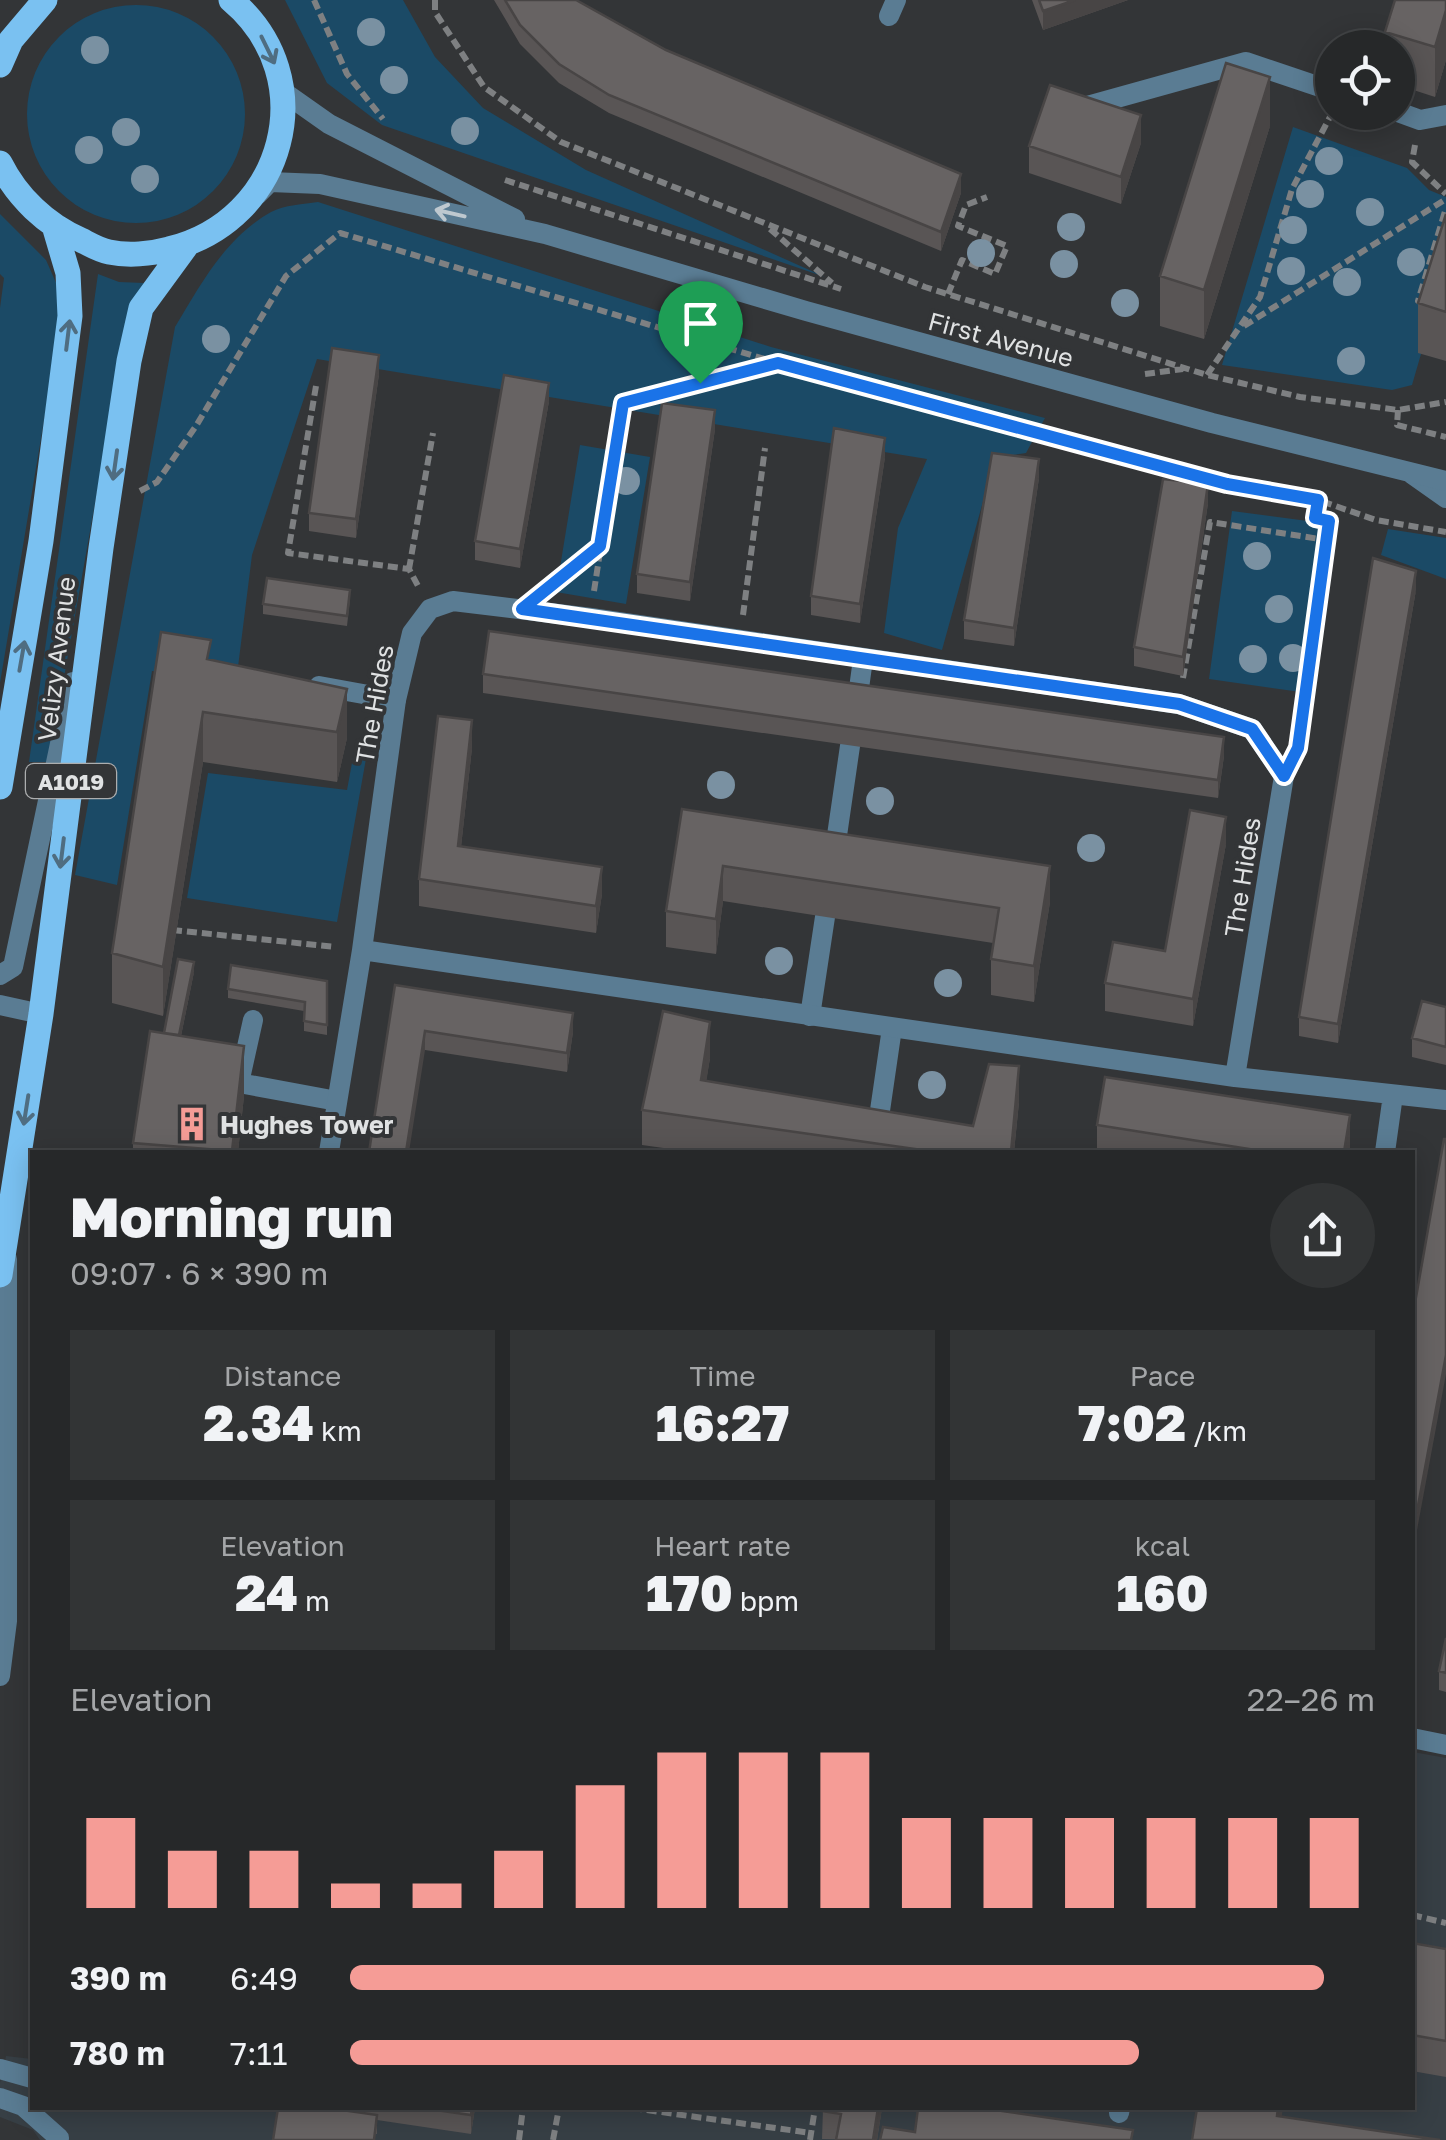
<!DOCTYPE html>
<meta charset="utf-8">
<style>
:root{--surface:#262829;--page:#323435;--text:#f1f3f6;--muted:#a4a6a8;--line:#424446;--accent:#f59c96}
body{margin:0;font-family:"Golos Text",sans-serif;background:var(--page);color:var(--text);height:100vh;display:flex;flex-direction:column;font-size:38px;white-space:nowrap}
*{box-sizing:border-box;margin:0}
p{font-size:32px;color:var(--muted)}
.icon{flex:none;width:55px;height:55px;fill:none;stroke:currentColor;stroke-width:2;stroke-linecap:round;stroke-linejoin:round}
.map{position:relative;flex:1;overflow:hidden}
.panel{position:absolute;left:30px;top:1150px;width:1385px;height:960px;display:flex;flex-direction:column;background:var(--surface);border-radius:0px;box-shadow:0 5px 25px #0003,0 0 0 2px var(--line)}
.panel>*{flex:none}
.tools{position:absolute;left:1315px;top:30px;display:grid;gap:20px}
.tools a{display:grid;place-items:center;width:100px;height:100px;border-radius:50%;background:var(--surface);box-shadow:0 5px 25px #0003,0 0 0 2px var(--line);font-size:50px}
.pin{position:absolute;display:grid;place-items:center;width:85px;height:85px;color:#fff;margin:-102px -42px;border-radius:50% 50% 50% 0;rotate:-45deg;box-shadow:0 0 10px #0007}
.pin .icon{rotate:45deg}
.round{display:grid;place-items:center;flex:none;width:105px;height:105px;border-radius:52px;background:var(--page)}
.headline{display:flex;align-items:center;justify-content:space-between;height:170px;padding:0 40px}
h1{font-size:55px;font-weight:800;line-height:75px}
.stats{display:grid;grid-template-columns:repeat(3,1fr);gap:15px;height:170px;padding:10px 40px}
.stats div{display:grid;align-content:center;border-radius:0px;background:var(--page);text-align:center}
.stats b{font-size:50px;font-weight:800}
.stats small{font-size:28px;font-weight:400}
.stats p{font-size:28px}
.chart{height:280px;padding:20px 40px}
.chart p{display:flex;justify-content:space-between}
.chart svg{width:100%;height:180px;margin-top:10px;stroke:var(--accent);stroke-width:6}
ul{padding:0 40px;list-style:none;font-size:32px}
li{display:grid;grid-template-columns:160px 120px 1fr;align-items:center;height:75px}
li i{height:25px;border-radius:12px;background:var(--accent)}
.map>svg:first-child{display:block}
.built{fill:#373f45}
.green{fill:#1b4a66}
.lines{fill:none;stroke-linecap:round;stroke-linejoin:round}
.path{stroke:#7e8082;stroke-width:6;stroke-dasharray:10 5;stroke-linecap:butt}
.service{stroke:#5a7c93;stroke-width:20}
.pedestrian{stroke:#5a7c93;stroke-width:20}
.minor{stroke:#5a7c93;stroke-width:20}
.tertiary{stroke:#5a7c93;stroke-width:20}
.primary{stroke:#7ac1f1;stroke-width:25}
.tree{fill:#7a91a2}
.wall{fill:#595555}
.shaded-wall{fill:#484545}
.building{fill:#676363;stroke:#484545;stroke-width:2.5}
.oneway{stroke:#4f6d81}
.oneway2{stroke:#bec8cf}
.route-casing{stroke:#fff;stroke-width:20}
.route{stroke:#1a73e8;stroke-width:12}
.labels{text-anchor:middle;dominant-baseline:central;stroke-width:8;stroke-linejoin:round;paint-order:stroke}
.shield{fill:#333537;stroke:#acaeaf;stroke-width:2.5}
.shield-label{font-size:22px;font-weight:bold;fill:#e0e2e3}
.street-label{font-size:25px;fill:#e0e2e3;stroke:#333537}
.poi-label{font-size:25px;font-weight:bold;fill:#e0e2e3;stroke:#333537;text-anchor:start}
</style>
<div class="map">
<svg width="1446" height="2140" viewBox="0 0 1446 2140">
<rect width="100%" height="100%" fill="#333537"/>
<path class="built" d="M1413,1752L1446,1758V2140H40L33,2130L0,2117V2083L6,2056L32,2059V2108H1412Z"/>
<path class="green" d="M285,0H403L435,57L483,108L586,170L825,277L382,125L327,83Z
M27 114a109 109 0 1 1 218 0a109 109 0 1 1-218 0Z
M1293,127L1407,168L1429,190L1446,197V268L1412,385L1392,390L1222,365Z
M318,202L771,347L1045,418L1026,453L995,458L942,650L884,633L898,528L927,459L317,359L252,555L236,683L152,671L117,885L75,875L175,327C201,284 225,238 271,212C284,205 304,204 318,202Z
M0,214L46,260L64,301L0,683V308L4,278L0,274Z
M98,274L119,282L144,283L130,306L49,762H29Z
M580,445L650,457L626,604L556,592Z
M1232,511L1338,525L1315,694L1209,679Z
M1388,529L1446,538V579L1381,555Z
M354,752L367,753L337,922L187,898L208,773L347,790Z"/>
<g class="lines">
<path class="path" d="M314,0L347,74L383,119
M435,0V12L484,87L561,142L925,287L1207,375L1300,397L1398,410L1446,402
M1415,145L1412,162L1446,194
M505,180L841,289
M770,229L832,283
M948,294L962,260L995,274L1007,246L958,226L966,205L987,197
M1425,303L1418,301L1446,208
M1244,326L1446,199
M1145,374L1183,369
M1207,375L1260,297L1292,189L1330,117
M316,386L288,553L409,569L418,586
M1398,410L1397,425L1446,437
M140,491L157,482L196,426L286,276L340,233L778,363L1227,484L1318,500L1376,520L1446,532
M409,569L433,433
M550,586L599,546
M594,591L623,403L774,364
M743,615L765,448
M1183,678L1210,522L1326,540
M1298,748L1329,521L1315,518L1318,500
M172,930L336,947
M1412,1915L1446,1923
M632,2108L811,2133
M519,2140L523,2108
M553,2140L559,2108
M810,2140L815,2108"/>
<path class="service" d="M889,16L896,0
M1412,474L1446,498
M319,686L396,700
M0,975L13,967L73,682
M0,1005L41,1014
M253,1020L239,1083L337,1101
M0,1676L7,1621V1259
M0,2069L32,2078
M0,2098L23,2106L59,2138
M1119,2113L1120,2108"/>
<path class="pedestrian" d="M857,703L863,659
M834,856L850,746
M810,1016L825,917
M876,1138L892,1028"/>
<path class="minor" d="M1084,107L1246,62L1332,91
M1398,112L1420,120L1446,115
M362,950L1235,1077L1446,1100
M329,1152L362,950L396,700L412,633L430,609L453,601L591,618L1179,704L1252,729L1284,776L1235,1077
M1385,1152L1393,1095
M1412,1738L1446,1745"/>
<path class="tertiary" d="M285,93L329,124L515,219
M257,195L270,182L320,184L545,234L806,311L1212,423L1446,481"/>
<path class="primary" d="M0,65L11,40L45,0
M0,163C17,197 46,225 81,240C89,244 99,250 109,252C128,256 151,254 169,249C285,221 324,78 231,0
M0,787L41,541L70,316L68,273L55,229
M0,1275L41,1014L101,548L129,361L141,308L187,245"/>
</g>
<g class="tree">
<circle cx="371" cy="32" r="14"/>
<circle cx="95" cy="50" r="14"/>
<circle cx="394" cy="80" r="14"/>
<circle cx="465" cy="131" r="14"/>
<circle cx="126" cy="132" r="14"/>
<circle cx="89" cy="150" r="14"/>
<circle cx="1329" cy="161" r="14"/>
<circle cx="145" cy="179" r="14"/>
<circle cx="1310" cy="194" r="14"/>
<circle cx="1370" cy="212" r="14"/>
<circle cx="1071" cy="227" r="14"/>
<circle cx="1293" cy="230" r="14"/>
<circle cx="981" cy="253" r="14"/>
<circle cx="1411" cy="262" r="14"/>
<circle cx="1064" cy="264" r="14"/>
<circle cx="1291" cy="271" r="14"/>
<circle cx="1347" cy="282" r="14"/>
<circle cx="1125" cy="303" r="14"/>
<circle cx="216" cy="339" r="14"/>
<circle cx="1351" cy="361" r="14"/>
<circle cx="626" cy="481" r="14"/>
<circle cx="1257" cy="556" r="14"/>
<circle cx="1279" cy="609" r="14"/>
<circle cx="1293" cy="658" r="14"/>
<circle cx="1253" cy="659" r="14"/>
<circle cx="721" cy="785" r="14"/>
<circle cx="880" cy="801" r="14"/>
<circle cx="1091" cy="848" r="14"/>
<circle cx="779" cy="961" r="14"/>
<circle cx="948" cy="983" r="14"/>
<circle cx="932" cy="1085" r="14"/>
</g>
<path class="wall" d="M494,0H576L666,50L961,193L941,251L609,113L559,83L520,44Z
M1032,0H1128L1043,30Z
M1446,0V60L1435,97L1398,85V48H1385V32Z
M1270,126L1204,339L1160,326V276Z
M1141,143L1121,204L1029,173V146Z
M1446,214V361L1418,353V303Z
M379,374L356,538L309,531V513Z
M549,401L520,568L475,560V541Z
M715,429L690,601L637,593V574Z
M885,457L860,623L811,615V596Z
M1039,478L1014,646L964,639V620Z
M1208,503L1183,676L1134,666V647Z
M1416,590L1338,1043L1299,1036V1017Z
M350,599L347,626L263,614V604Z
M211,660L347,738L337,782L203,762L163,1016L112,1003V953Z
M483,674L1224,756L1218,798L483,693Z
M472,748L461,847L602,894L596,933L419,906V879Z
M682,809L1050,902L1034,1002L991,995V959L993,943L723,901L716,954L666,947V911Z
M1226,844L1193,1026L1105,1011V983L1165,951Z
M194,972L181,1036L244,1096L238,1152H133V1143L164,1033Z
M327,981V1035L304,1031V1011L228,998V989Z
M395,985L573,1032L567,1072L425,1050Z
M1446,1007V1065L1412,1057V1038Z
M710,1058L706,1081L973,1126L1019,1102L1014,1152H692L642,1145V1110Z
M1350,1115V1152H1097V1125Z
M1446,1638V1692L1439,1690V1671Z
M1412,1943L1446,1949V2077L1412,2071Z
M278,2108H475L471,2134L377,2120V2134Z
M823,2108H882L877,2140L822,2139Z"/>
<path class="shaded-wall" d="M1075,0H1128L1043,30V11Z
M1446,10V60L1435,97V47Z
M1270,77V126L1204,339V290Z
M1141,115V143L1121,204V177Z
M961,174V193L941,251V232Z
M379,355V374L356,538V519Z
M549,383V401L520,568V549Z
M715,410V429L690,601V582Z
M885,438V457L860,623V604Z
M1039,459V478L1014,646V628Z
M1208,484V503L1183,676V657Z
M1416,571V590L1338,1043V1024Z
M347,689V738L337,782V732Z
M203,712V762L163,1016V967Z
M472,720V748L458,874V846Z
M1224,737V756L1218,798V780Z
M1226,817V844L1193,1026V999Z
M723,866V901L716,954V919Z
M1050,866V902L1034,1002V966Z
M602,867V894L596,933V906Z
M194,962V972L172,1080V1070Z
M573,1013V1032L567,1072V1053Z
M710,1022V1058L701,1116V1080Z
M425,1031V1050L409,1152H406Z
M244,1046V1096L238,1152H232Z
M1019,1066V1102L1014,1152H1011Z
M1350,1115V1152H1344Z
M1446,1355V1374L1412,1557V1538Z
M472,2108H475L471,2134V2115Z
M878,2108H882L877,2140H873Z
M1278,2108H1283L1278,2140L1277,2116Z"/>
<path class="building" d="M505,0H576L666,50L961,174L941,232L609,95L559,64L520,25Z
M1039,0H1075L1043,11Z
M1395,0H1446V10L1435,47L1385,32Z
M1226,63L1270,77L1204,290L1160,276Z
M1050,85L1141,115L1121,177L1029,146Z
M1446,214V312L1418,303Z
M332,348L379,355L356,519L309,513Z
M504,375L549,383L520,549L475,541Z
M662,403L715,410L690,582L637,574Z
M834,428L885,438L860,604L811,596Z
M992,453L1039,459L1014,628L964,620Z
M1163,479L1208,484L1183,657L1134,647Z
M1373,558L1416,571L1338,1024L1299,1017Z
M267,578L350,590L347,616L263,604Z
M489,631L1224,737L1218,780L483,674Z
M161,632L211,640L207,659L347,689L337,732L203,712L163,967L112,953Z
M438,716L472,720L458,846L602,867L596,906L419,879Z
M682,809L1050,866L1034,966L991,959L999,908L723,866L716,919L666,911Z
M1190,810L1226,817L1193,999L1105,983L1113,942L1165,951Z
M178,959L194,962L179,1035L164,1033Z
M231,965L327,981V1025L304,1021L305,1002L228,989Z
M395,985L573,1013L567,1053L425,1031L406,1152H369Z
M1422,1001L1446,1007V1047L1412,1038Z
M663,1011L710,1022L701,1080L973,1126L989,1064L1019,1066L1011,1152H936L642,1110Z
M150,1031L244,1046L232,1151L133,1143Z
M1105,1077L1350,1115L1344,1152H1268L1097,1125Z
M1444,1139H1446V1355L1412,1538V1320Z
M1446,1638V1673L1439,1671Z
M1412,1943L1446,1949V2041L1412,2035Z
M278,2108H328L377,2115L374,2140H273Z
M422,2108H472L471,2115Z
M823,2108H878L873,2140H836L841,2114L822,2111Z
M918,2108H981L1133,2130L1131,2140H880L883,2127L915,2132Z
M1197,2108H1278L1277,2116L1440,2140H1192Z"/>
<defs><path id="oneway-shaft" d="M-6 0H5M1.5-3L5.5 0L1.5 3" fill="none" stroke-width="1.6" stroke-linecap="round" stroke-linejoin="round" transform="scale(2.5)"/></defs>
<g class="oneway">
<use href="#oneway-shaft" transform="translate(268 50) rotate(64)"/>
<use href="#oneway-shaft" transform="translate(68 335) rotate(-83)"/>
<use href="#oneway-shaft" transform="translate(115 465) rotate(98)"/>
<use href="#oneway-shaft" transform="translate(22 656) rotate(-80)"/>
<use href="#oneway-shaft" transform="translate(62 853) rotate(97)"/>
<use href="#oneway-shaft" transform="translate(26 1110) rotate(99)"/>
</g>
<use class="oneway2" href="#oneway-shaft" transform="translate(450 213) rotate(-167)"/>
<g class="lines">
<g class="route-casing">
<path id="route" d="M778,363L1227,484L1318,500L1315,518L1329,521L1298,748L1284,776L1252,729L1179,704L522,609L600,546L623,403Z"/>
</g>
<use href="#route" class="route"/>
</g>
<defs>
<g id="building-bare" transform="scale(2.7)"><path d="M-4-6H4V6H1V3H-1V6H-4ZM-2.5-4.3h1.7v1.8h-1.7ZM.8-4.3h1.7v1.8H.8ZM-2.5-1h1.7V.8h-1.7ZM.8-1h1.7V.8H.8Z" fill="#f59c96" stroke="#333537" stroke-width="2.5" paint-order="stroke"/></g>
</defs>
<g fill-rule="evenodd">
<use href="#building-bare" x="192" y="1124"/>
</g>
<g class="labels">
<rect class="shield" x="26" y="764" width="90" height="34" rx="8"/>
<g class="shield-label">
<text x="71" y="781">A1019</text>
</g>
<g class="street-label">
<text transform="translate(1001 339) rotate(15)">First Avenue</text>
<text transform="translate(56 659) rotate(-83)">Velizy Avenue</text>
<text transform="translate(374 704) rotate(-80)">The Hides</text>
<text transform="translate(1242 877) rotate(-81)">The Hides</text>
</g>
<g class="poi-label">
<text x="220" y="1124">Hughes Tower</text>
</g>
</g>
</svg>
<div class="tools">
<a><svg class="icon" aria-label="locate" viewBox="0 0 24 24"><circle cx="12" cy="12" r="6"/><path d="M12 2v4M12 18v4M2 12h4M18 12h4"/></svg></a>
</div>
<div class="pin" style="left:700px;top:383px;background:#1e9e55"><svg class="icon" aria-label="arrive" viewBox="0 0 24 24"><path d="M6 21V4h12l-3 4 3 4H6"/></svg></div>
<section class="panel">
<div class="headline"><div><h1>Morning run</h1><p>09:07 · 6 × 390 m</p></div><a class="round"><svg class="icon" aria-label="share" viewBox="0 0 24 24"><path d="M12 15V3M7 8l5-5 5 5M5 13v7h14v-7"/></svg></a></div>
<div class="stats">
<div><p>Distance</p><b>2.34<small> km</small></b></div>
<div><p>Time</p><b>16:27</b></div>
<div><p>Pace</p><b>7:02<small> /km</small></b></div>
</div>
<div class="stats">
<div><p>Elevation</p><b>24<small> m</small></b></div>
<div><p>Heart rate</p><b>170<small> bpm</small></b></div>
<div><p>kcal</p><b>160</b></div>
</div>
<div class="chart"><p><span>Elevation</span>22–26 m</p>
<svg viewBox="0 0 160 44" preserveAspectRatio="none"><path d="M5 44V22M15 44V30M25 44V30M35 44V38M45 44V38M55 44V30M65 44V14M75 44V6M85 44V6M95 44V6M105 44V22M115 44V22M125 44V22M135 44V22M145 44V22M155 44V22"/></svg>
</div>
<ul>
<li><b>390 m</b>6:49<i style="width:95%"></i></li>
<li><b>780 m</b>7:11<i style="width:77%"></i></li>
</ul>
</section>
</div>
